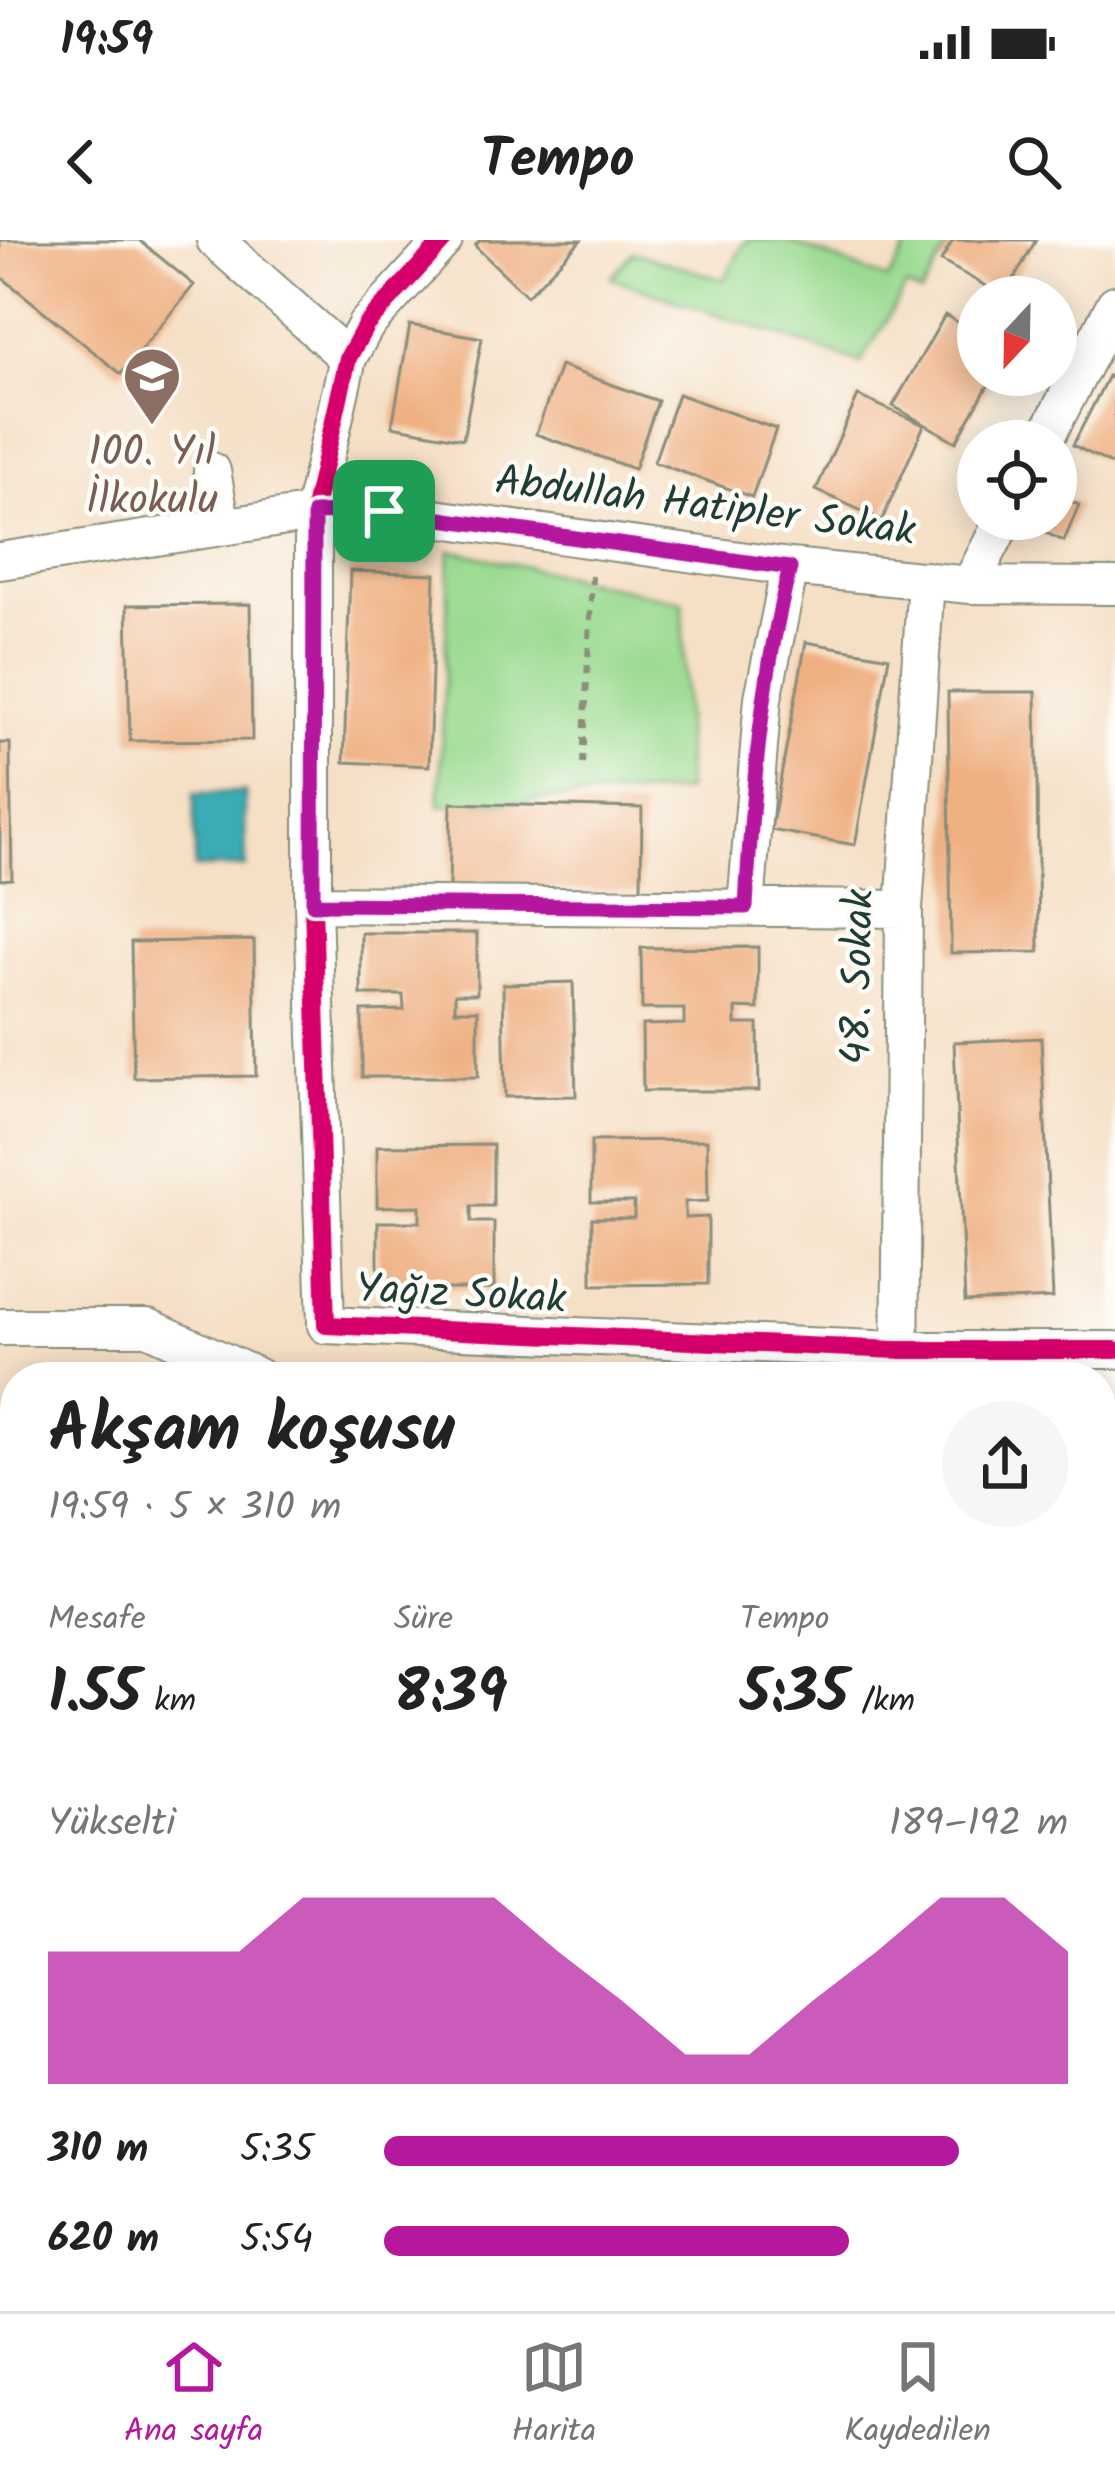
<!DOCTYPE html>
<html lang="tr">
<meta charset="utf-8">
<style>
:root{--surface:#fff;--page:#f6f6f6;--text:#222;--muted:#767676;--line:#e0e0e0;--accent:#b5179e}
body{margin:0;font-family:Kalam,sans-serif;background:var(--page);color:var(--text);height:100vh;display:flex;flex-direction:column;font-size:45px;white-space:nowrap}
*{box-sizing:border-box;margin:0}
p{font-size:39px;color:var(--muted)}
.icon{flex:none;width:66px;height:66px;fill:none;stroke:currentColor;stroke-width:2;stroke-linecap:round;stroke-linejoin:round}
.map{position:relative;flex:1;overflow:hidden}
.sheet{position:absolute;left:0px;top:1122px;width:1116px;height:951px;display:flex;flex-direction:column;background:var(--surface);border-radius:48px 48px 0 0;box-shadow:0 6px 30px #0003}
.sheet>*{flex:none}
.needle{width:78px;rotate:202deg}
.tools{position:absolute;left:957px;top:36px;display:grid;gap:24px}
.tools a{display:grid;place-items:center;width:120px;height:120px;border-radius:50%;background:var(--surface);box-shadow:0 6px 30px #0003;font-size:60px}
.pin{position:absolute;display:grid;place-items:center;width:102px;height:102px;color:#fff;margin:-51px;border-radius:24px;box-shadow:0 6px 18px #0006}
.round{display:grid;place-items:center;flex:none;width:126px;height:126px;border-radius:63px;background:var(--page)}
.head{display:flex;align-items:center;justify-content:space-between;height:204px;padding:0 48px}
h1{font-size:66px;font-weight:700;line-height:90px}
.stats{display:grid;grid-template-columns:repeat(3,1fr);gap:18px;height:204px;padding:12px 48px}
.stats div{display:grid;align-content:center}
.stats b{font-size:60px;font-weight:700}
.stats small{font-size:33px;font-weight:400}
.stats p{font-size:33px}
.chart{height:336px;padding:24px 48px}
.chart p{display:flex;justify-content:space-between}
.chart svg{width:100%;height:216px;margin-top:12px;fill:var(--accent);opacity:.7}
ul{padding:0 48px;list-style:none;font-size:39px}
li{display:grid;grid-template-columns:192px 144px 1fr;align-items:center;height:90px}
li i{height:30px;border-radius:15px;background:var(--accent)}
.status{display:flex;justify-content:space-between;align-items:center;height:84px;padding:0 60px;background:var(--surface);direction:ltr}
.status svg{height:33px;fill:currentColor}
header{display:flex;justify-content:space-between;align-items:center;height:156px;padding:0 48px;background:var(--surface);font-size:54px;font-weight:700}
.tabs{display:flex;justify-content:space-around;align-items:center;height:168px;border-top:3px solid var(--line);background:var(--surface);font-size:33px;color:var(--muted)}
.tabs a{display:grid;justify-items:center;gap:6px}
.tabs .active{color:var(--accent)}
.map>svg:first-child{display:block}
.green{fill:#9bdb91;stroke:#5d8c62;stroke-width:3}
.water{fill:#3aacb3;stroke:#2c7474;stroke-width:3}
.building{fill:#efb082}
.lines{fill:none;stroke-linecap:round;stroke-linejoin:round}
.minor-casing{stroke:#8a8e7c;stroke-width:40}
.major-casing{stroke:#8a8e7c;stroke-width:50}
.path{stroke:#8a8e7c;stroke-width:6;stroke-dasharray:9 9;stroke-linecap:butt}
.minor{stroke:#fff;stroke-width:36}
.major{stroke:#fff;stroke-width:45}
.cycleway-casing{stroke:#fdfcf7;stroke-width:26}
.cycleway{stroke:#d6006c;stroke-width:18}
.route-casing{stroke:#fff;stroke-width:24}
.route{stroke:#b5179e;stroke-width:15}
.labels{text-anchor:middle;dominant-baseline:central;stroke-width:9;stroke-linejoin:round;paint-order:stroke}
.education-label{font-size:42px;fill:#785e54;stroke:#fdfcf7}
.street-label{font-size:42px;fill:#1f3d34;stroke:#fdfcf7}
</style>
<div class="status"><b>19:59</b><svg viewBox="0 0 49 12"><path d="M0 12V9h3v3zM5 12V6h3v6zM10 12V3h3v9zM15 12V0h3v12zM26 1h20v11H26zM47 4h2v5h-2z"/></svg></div>
<header><svg class="icon" aria-label="back" viewBox="0 0 24 24"><path d="M15 5l-7 7 7 7"/></svg>Tempo<svg class="icon" aria-label="search" viewBox="0 0 24 24"><circle cx="10" cy="10" r="6"/><path d="M15 15l6 6"/></svg></header>
<div class="map">
<svg width="1115" height="2071" viewBox="0 0 1115 2071">
<rect width="100%" height="100%" fill="#fdfcf7"/>
<filter id="ink" filterUnits="userSpaceOnUse"><feTurbulence type="fractalNoise" baseFrequency=".00833" numOctaves="2"/><feDisplacementMap in="SourceGraphic" scale="24" xChannelSelector="R" yChannelSelector="G"/><feConvolveMatrix kernelMatrix="1 2 1 2 8 2 1 2 1" color-interpolation-filters="sRGB"/></filter>
<filter id="wash" filterUnits="userSpaceOnUse"><feTurbulence type="fractalNoise" baseFrequency=".004" numOctaves="4" result="noise"/><feDisplacementMap in="SourceGraphic" scale="48" xChannelSelector="R" yChannelSelector="G"/><feGaussianBlur stdDeviation="2.7" result="paint"/><feColorMatrix in="noise" values="0 0 0 0 0 0 0 0 0 0 0 0 0 0 0 0 0 1.4 0 .05"/><feComposite in="paint" operator="in"/></filter>
<g filter="url(#wash)">
<rect width="100%" height="100%" fill="#f5dfc5"/>
<path class="green" d="M746,0H786L888,40L912,0H951L921,54L906,47L861,123L611,38L633,12L724,40Z
M450,310L683,362L686,551L439,566Z
M323,1132L839,1137H332Z
M1101,1484L1115,1491V1701L1101,1699Z
M706,2058H882L893,2071H705Z"/>
<path class="water" d="M245,552L246,627L195,628L194,553Z"/>
<g id="blocks">
<path class="building" d="M0,0H139L194,45L121,134L0,36Z
M480,0H581L527,56L475,6Z
M953,0H1036L1004,56L941,21Z
M945,75L978,94V135H994L956,202L893,166Z
M410,85L482,98L463,199L392,186Z
M560,126L658,161L634,229L536,194Z
M1108,136L1115,139V226L1073,205Z
M678,154L776,189L752,257L654,222Z
M858,156L924,185L882,280L816,250Z
M1056,255L1079,265L1064,301L1028,285L1030,279H1056Z
M350,331L435,334L429,526L344,522Z
M250,364L252,500L130,501L127,365Z
M806,402L889,417L855,605L771,590Z
M948,452H1036L1039,712L951,713Z
M0,503H10L12,639L0,640Z
M451,563L642,568L641,652L449,647Z
M361,693H477V754H455V770H478V837H362V771L404,770L403,755H361Z
M254,700L256,836L134,838L131,702Z
M758,707V769L736,768V784H758L759,851H643L642,785L684,784V769H642L641,708Z
M573,742L576,856L505,857L503,744Z
M1041,798L1053,1058L965,1062L954,802Z
M707,900L708,961L685,962V978L708,977V1044L592,1045V978H634V962H591V901Z
M493,905V966H471V982H494V1049H378V982H420V966L377,967V906Z
M1101,1765L1115,1767V1849L1101,1847Z
M118,2058H209L216,2071H124Z"/>
</g>
</g>
<g filter="url(#ink)">
<use href="#blocks" fill-opacity="0" stroke="#8a8e7c" stroke-width="3"/>
<g class="lines">
<g class="minor-casing">
<path id="minor" d="M215,0L348,118
M444,0L366,85L348,118L313,273V664L326,1085L897,1110H1115
M1044,201L1115,64
M212,231L222,287
M0,321L313,273L384,271L790,327L970,345L1115,346
M970,345L1004,279
M313,664L904,669
M746,667L763,458L790,327
M0,1087H148L258,1137
M900,1137L904,669L926,340
M0,1551L15,1560
M1101,1719L1115,1720
M456,2058L485,2071
M898,2058L920,2071
M964,2058L987,2071"/>
</g>
<g class="major-casing">
<path id="major" d="M0,1996L15,2027
M30,2058L36,2071"/>
</g>
<path class="path" d="M583,524L592,336"/>
<use href="#minor" class="minor"/>
<use href="#major" class="major"/>
<g class="cycleway-casing">
<path id="cycleway" d="M444,0L366,85L348,118L313,273V664L326,1085L897,1110H1115"/>
</g>
<use href="#cycleway" class="cycleway"/>
</g>
</g>
<g class="lines" filter="url(#ink)">
<g class="route-casing">
<path id="route" d="M384,271L790,328C761,439 752,553 746,667L313,664L314,273Z"/>
</g>
<use href="#route" class="route"/>
</g>
<defs>
<g id="school-pin" transform="scale(3)"><path d="M0 17L-7.5 6A9.5 9.5 0 1 1 7.5 6Z" fill="#8d6e63" stroke="#fdfcf7"/><path d="M0-5L7-2L0 1L-7-2ZM-4 1L0 2.5L4 1V4Q0 6-4 4Z" fill="#fff"/></g>
</defs>
<g fill-rule="evenodd">
<use href="#school-pin" x="152" y="136"/>
</g>
<g class="labels">
<g class="education-label">
<text x="152" y="213">100. Yıl<tspan x="152" dy="48">İlkokulu</tspan></text>
</g>
<g class="street-label">
<text transform="translate(705 267) rotate(7)">Abdullah Hatipler Sokak</text>
<text transform="translate(859 737) rotate(-89)">48. Sokak</text>
<text transform="translate(461 1055) rotate(3)">Yağız Sokak</text>
</g>
</g>
</svg>
<div class="tools">
<a><svg class="needle" viewBox="-14 -14 28 28"><path d="M0-13l5 13h-10z" fill="#e53935"/><path d="M0 13l5-13h-10z" fill="#767676"/></svg></a>
<a><svg class="icon" aria-label="locate" viewBox="0 0 24 24"><circle cx="12" cy="12" r="6"/><path d="M12 2v4M12 18v4M2 12h4M18 12h4"/></svg></a>
</div>
<div class="pin" style="left:384px;top:271px;background:#1e9e55"><svg class="icon" aria-label="arrive" viewBox="0 0 24 24"><path d="M6 21V4h12l-3 4 3 4H6"/></svg></div>
<section class="sheet">
<div class="head"><div><h1>Akşam koşusu</h1><p>19:59 · 5 × 310 m</p></div><a class="round"><svg class="icon" aria-label="share" viewBox="0 0 24 24"><path d="M12 15V3M7 8l5-5 5 5M5 13v7h14v-7"/></svg></a></div>
<div class="stats">
<div><p>Mesafe</p><b>1.55<small> km</small></b></div>
<div><p>Süre</p><b>8:39</b></div>
<div><p>Tempo</p><b>5:35<small> /km</small></b></div>
</div>
<div class="chart"><p><span>Yükselti</span>189–192 m</p>
<svg viewBox="0 0 160 44" preserveAspectRatio="none"><path d="M0 44V17L10 17L20 17L30 17L40 6L50 6L60 6L70 6L80 17L90 27L100 38L110 38L120 27L130 17L140 6L150 6L160 17V44z"/></svg>
</div>
<ul>
<li><b>310 m</b>5:35<i style="width:84%"></i></li>
<li><b>620 m</b>5:54<i style="width:68%"></i></li>
</ul>
</section>
</div>
<nav class="tabs">
<a class="active"><svg class="icon" aria-label="home" viewBox="0 0 24 24"><path d="M3 11l9-7 9 7M6 9v11h12V9"/></svg>Ana sayfa</a>
<a><svg class="icon" aria-label="map" viewBox="0 0 24 24"><path d="M3 6l6-2 6 2 6-2v14l-6 2-6-2-6 2zM9 4v14M15 6v14"/></svg>Harita</a>
<a><svg class="icon" aria-label="saved" viewBox="0 0 24 24"><path d="M7 4h10v16l-5-4-5 4z"/></svg>Kaydedilen</a>
</nav>
